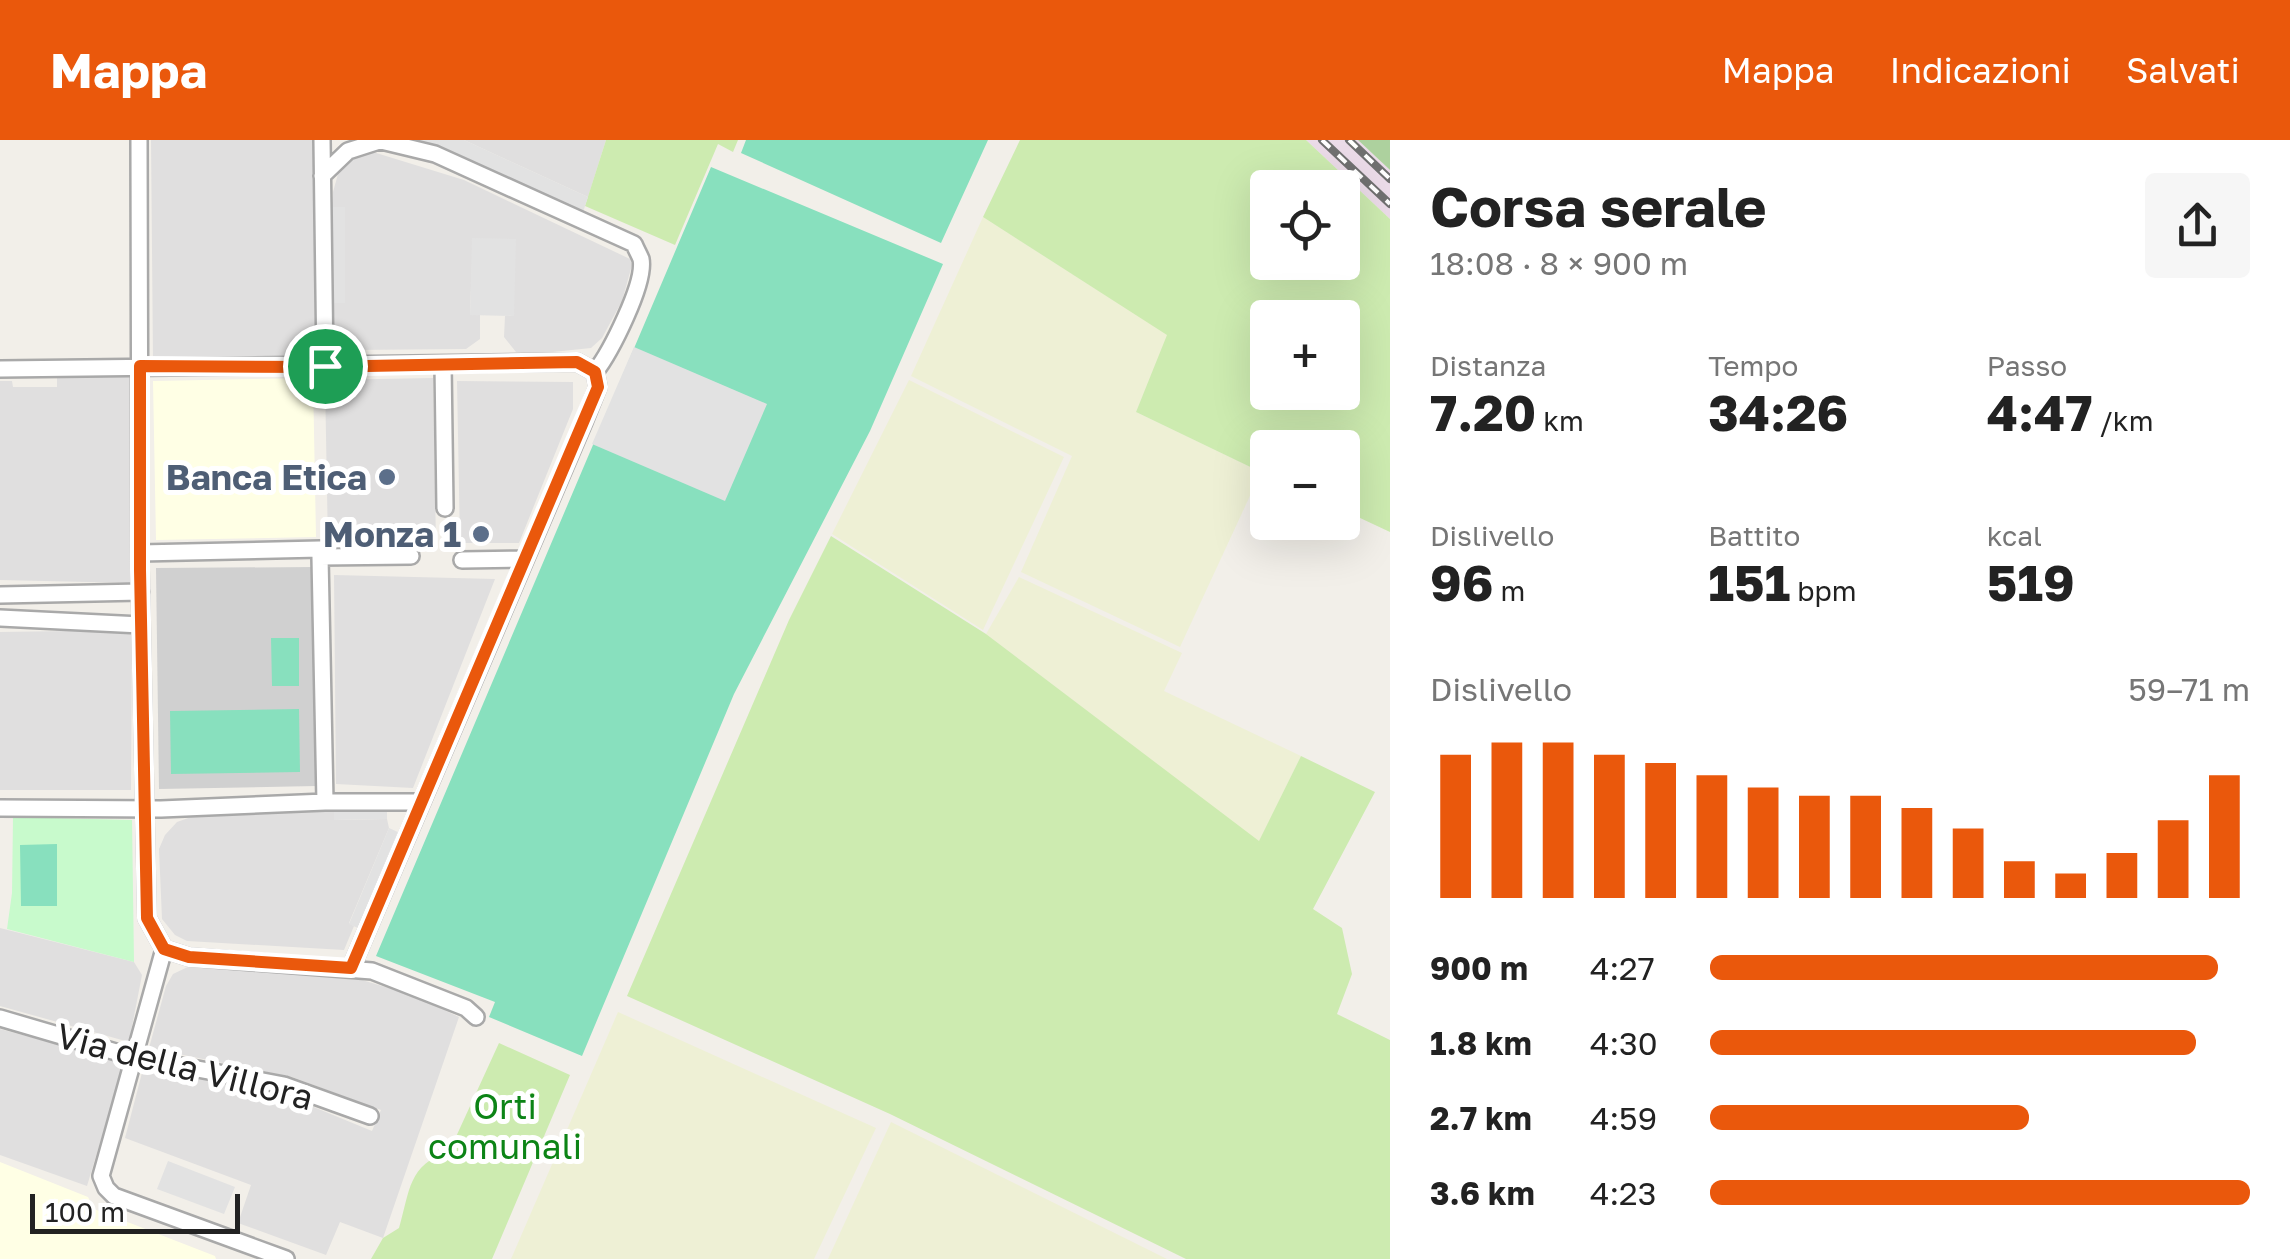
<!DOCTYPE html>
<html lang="it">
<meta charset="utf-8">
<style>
:root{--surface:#fff;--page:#f6f6f6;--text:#222;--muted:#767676;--accent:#ea580c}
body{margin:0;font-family:"Golos Text",sans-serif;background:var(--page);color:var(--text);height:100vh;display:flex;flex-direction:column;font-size:38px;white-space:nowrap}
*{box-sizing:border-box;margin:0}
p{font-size:32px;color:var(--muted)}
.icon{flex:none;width:55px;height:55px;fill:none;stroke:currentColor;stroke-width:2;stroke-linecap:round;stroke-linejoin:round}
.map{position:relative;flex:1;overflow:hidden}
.drawer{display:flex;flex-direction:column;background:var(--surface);width:900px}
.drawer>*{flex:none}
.fabs{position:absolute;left:1250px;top:30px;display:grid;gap:20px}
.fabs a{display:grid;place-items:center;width:110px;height:110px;border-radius:10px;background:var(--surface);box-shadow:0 10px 40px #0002;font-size:50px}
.scale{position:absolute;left:30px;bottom:25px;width:210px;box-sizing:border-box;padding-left:10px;border:5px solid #222;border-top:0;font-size:28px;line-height:35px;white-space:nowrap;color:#222;-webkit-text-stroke:8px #fff;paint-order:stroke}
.pin{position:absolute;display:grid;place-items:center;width:85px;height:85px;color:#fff;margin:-42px;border:5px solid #fff;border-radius:50%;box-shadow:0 2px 10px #0007}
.round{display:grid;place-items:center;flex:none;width:105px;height:105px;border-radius:10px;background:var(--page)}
.head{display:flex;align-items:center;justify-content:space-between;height:170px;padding:0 40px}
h1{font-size:55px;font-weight:700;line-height:75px}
.figures{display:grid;grid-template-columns:repeat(3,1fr);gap:15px;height:170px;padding:10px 40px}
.figures div{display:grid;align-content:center}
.figures b{font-size:50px;font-weight:700}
.figures small{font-size:28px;font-weight:400}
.figures p{font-size:28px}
.chart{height:280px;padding:20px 40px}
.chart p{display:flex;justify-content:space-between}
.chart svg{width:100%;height:180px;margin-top:10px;stroke:var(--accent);stroke-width:6}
ul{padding:0 40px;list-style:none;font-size:32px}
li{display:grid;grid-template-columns:160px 120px 1fr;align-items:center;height:75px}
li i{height:25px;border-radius:12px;background:var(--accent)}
header{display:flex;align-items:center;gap:60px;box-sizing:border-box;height:140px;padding:0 50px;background:var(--accent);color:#fff}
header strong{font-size:48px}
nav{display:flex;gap:55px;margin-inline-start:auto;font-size:35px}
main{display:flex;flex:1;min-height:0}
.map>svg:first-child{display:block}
.residential{fill:#e0dfdf}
.industrial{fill:#ebdbe8}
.education{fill:#ffffe5}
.religious{fill:#d0d0d0}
.farmland{fill:#eef0d5}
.grass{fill:#cdebb0;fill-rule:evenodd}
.forest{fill:#add19e}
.park{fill:#c8facc}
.pitch{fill:#88e0be}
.parking{fill:#e2e2e2}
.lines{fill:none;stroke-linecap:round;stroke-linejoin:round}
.minor-casing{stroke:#a9a9a9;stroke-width:20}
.minor{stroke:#fff;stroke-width:15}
.rail-casing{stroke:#707070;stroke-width:8}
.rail{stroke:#fff;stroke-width:4;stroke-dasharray:11;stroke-linecap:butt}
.route-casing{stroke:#fff;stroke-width:20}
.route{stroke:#ea580c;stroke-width:12}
.service-dot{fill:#5c6f8a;stroke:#fff;stroke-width:4}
.labels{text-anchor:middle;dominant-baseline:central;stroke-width:10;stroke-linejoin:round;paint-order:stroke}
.service-label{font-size:35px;font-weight:bold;fill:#4e5e75;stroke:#fff;text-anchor:end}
.street-label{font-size:35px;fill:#222;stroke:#fff}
.park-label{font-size:35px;fill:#0c8416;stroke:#fff}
</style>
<header>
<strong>Mappa</strong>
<nav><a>Mappa</a><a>Indicazioni</a><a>Salvati</a></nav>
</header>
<main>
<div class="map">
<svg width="1390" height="1119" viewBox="0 0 1390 1119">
<rect width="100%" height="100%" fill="#f2efe9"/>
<path class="residential" d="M151,0H314L315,219L153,220Z
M464,0H606L588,57Z
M373,12L464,40L630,119L632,125L622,161L602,198L591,208L543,213L516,212L504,197L505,176H513L473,98L470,174L480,175V199L466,209L352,210L340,205L334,192L333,163H344V67H332L333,52L338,34L353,18Z
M132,235V443L0,440V241H12L13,247H57V238Z
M433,238L436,404L328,406L325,240Z
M457,241L573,242V269L519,403H460Z
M334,435L495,439L413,648L336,644Z
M132,490L131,650H0V492Z
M334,670V680L387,679L389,688L349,783L354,786L344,810L187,801L175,795L162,779L159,709L165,695L177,682L194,676Z
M0,788L134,822L142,835L129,902L0,866Z
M194,824L362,840L412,855L459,877L383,1098L340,1082L326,1115L238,1083L251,1045L125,998L143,929L282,954L372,991L381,970L292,937L149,908L166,846L173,834Z
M0,889L124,922L87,1046L0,1015Z"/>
<path class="industrial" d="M1306,0H1358L1390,30V79Z"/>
<path class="education" d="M313,238L316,397L156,400L153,241Z
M0,1022L88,1057L94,1069L215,1116L216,1119H0Z"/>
<path class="religious" d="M314,427L316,646L159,649L156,428Z"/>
<path class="farmland" d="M983,77L1168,195L1136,272L1261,332L1180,507L1021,432L1072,316L911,236Z
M909,240L1064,317L983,490L832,394Z
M1019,437L1182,513L1164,551L1301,616L1259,702L986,494Z
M618,872L876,988L814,1119H511Z
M891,982L1167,1119H828Z"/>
<path class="grass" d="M606,0H738L733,12L718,4L675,105L585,66Z
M1020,0H1306L1390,79V392L1343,370L1342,308H1268L1267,335L1136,272L1167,195L983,77ZM1268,48H1342V122H1268ZM1268,178H1342V252H1268Z
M831,396L986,494L1259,701L1301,616L1375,652L1313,769L1342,788L1352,834L1337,874L1390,900V1119H1186L890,974L627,856L789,480Z
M499,903L570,935L492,1119H371L383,1098L399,1088C410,1051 408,1024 449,1012Z"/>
<path class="forest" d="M1358,0H1390V30Z"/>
<path class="park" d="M13,677L132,680L134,822L7,789L12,753Z"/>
<path class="pitch" d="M746,0H988L941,103L741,13Z
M711,27L943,124L870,291L734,554L582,916L489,877L495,862L376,816Z
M271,498H299V546H272Z
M299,569L300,632L171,634L170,571Z
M57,704V766H21L20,705Z"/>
<path class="parking" d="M412,0H464L588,57L583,72L443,7Z
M332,67H345V163H333Z
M472,98L516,99L514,176L470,175Z
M634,207L767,264L725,361L592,304Z
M334,670H387V679L334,680Z
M389,688L400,693L360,789L349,784Z
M168,1021L235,1047L224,1074L157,1049Z"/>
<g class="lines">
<g class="minor-casing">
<path id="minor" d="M139,0L140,430L147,778L164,809
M322,0L325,226
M377,0L435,14L634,104C636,109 639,114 641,119C646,143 610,213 595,232
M322,36L348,11L379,1
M443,224L445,368
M0,229L577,222L595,232
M140,413L320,409V417L411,416
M320,417L325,662
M462,420L524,419
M0,455L141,452
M0,478L141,485
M0,668L161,669L325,662H421
M164,809L101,1036L106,1048L114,1056L286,1119
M164,809L189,817L372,831L466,868L476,877
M351,828L584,282L598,247L595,232
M0,878L133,917L284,945L370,976"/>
</g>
<use href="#minor" class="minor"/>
<g class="rail-casing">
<path id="rail" d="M1322,0L1390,64
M1349,0L1390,39"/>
</g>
<use href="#rail" class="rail"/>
</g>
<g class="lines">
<g class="route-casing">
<path id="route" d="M577,222L595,232L598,247L351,828L189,817L164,809L147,778L140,430V226L315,227Z"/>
</g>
<use href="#route" class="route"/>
</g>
<g class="service-dot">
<circle cx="387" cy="337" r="10"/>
<circle cx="481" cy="394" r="10"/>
</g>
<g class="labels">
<g class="service-label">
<text x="367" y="337">Banca Etica</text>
<text x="461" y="394">Monza 1</text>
</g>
<g class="street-label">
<text transform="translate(185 926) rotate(14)">Via della Villora</text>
</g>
<g class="park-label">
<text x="505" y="966">Orti<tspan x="505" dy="40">comunali</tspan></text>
</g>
</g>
</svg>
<div class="fabs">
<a><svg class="icon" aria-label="locate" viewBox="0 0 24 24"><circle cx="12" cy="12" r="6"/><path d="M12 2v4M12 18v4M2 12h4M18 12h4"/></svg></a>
<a>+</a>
<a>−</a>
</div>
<div class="scale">100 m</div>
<div class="pin" style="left:325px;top:226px;background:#1e9e55"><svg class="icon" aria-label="arrive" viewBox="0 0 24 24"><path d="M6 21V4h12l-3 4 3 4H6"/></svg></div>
</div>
<section class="drawer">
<div class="head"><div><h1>Corsa serale</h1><p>18:08 · 8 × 900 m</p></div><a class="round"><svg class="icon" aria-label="share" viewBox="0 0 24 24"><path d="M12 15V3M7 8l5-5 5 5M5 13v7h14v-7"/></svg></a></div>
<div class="figures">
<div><p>Distanza</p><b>7.20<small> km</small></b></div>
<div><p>Tempo</p><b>34:26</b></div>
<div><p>Passo</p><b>4:47<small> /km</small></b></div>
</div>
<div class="figures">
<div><p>Dislivello</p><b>96<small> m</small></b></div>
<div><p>Battito</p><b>151<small> bpm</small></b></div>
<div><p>kcal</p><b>519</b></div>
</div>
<div class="chart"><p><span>Dislivello</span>59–71 m</p>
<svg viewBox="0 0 160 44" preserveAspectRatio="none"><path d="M5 44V9M15 44V6M25 44V6M35 44V9M45 44V11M55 44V14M65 44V17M75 44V19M85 44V19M95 44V22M105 44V27M115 44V35M125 44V38M135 44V33M145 44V25M155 44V14"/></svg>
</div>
<ul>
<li><b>900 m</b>4:27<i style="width:94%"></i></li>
<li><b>1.8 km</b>4:30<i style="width:90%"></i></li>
<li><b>2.7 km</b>4:59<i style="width:59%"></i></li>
<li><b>3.6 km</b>4:23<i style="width:100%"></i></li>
</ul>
</section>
</main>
